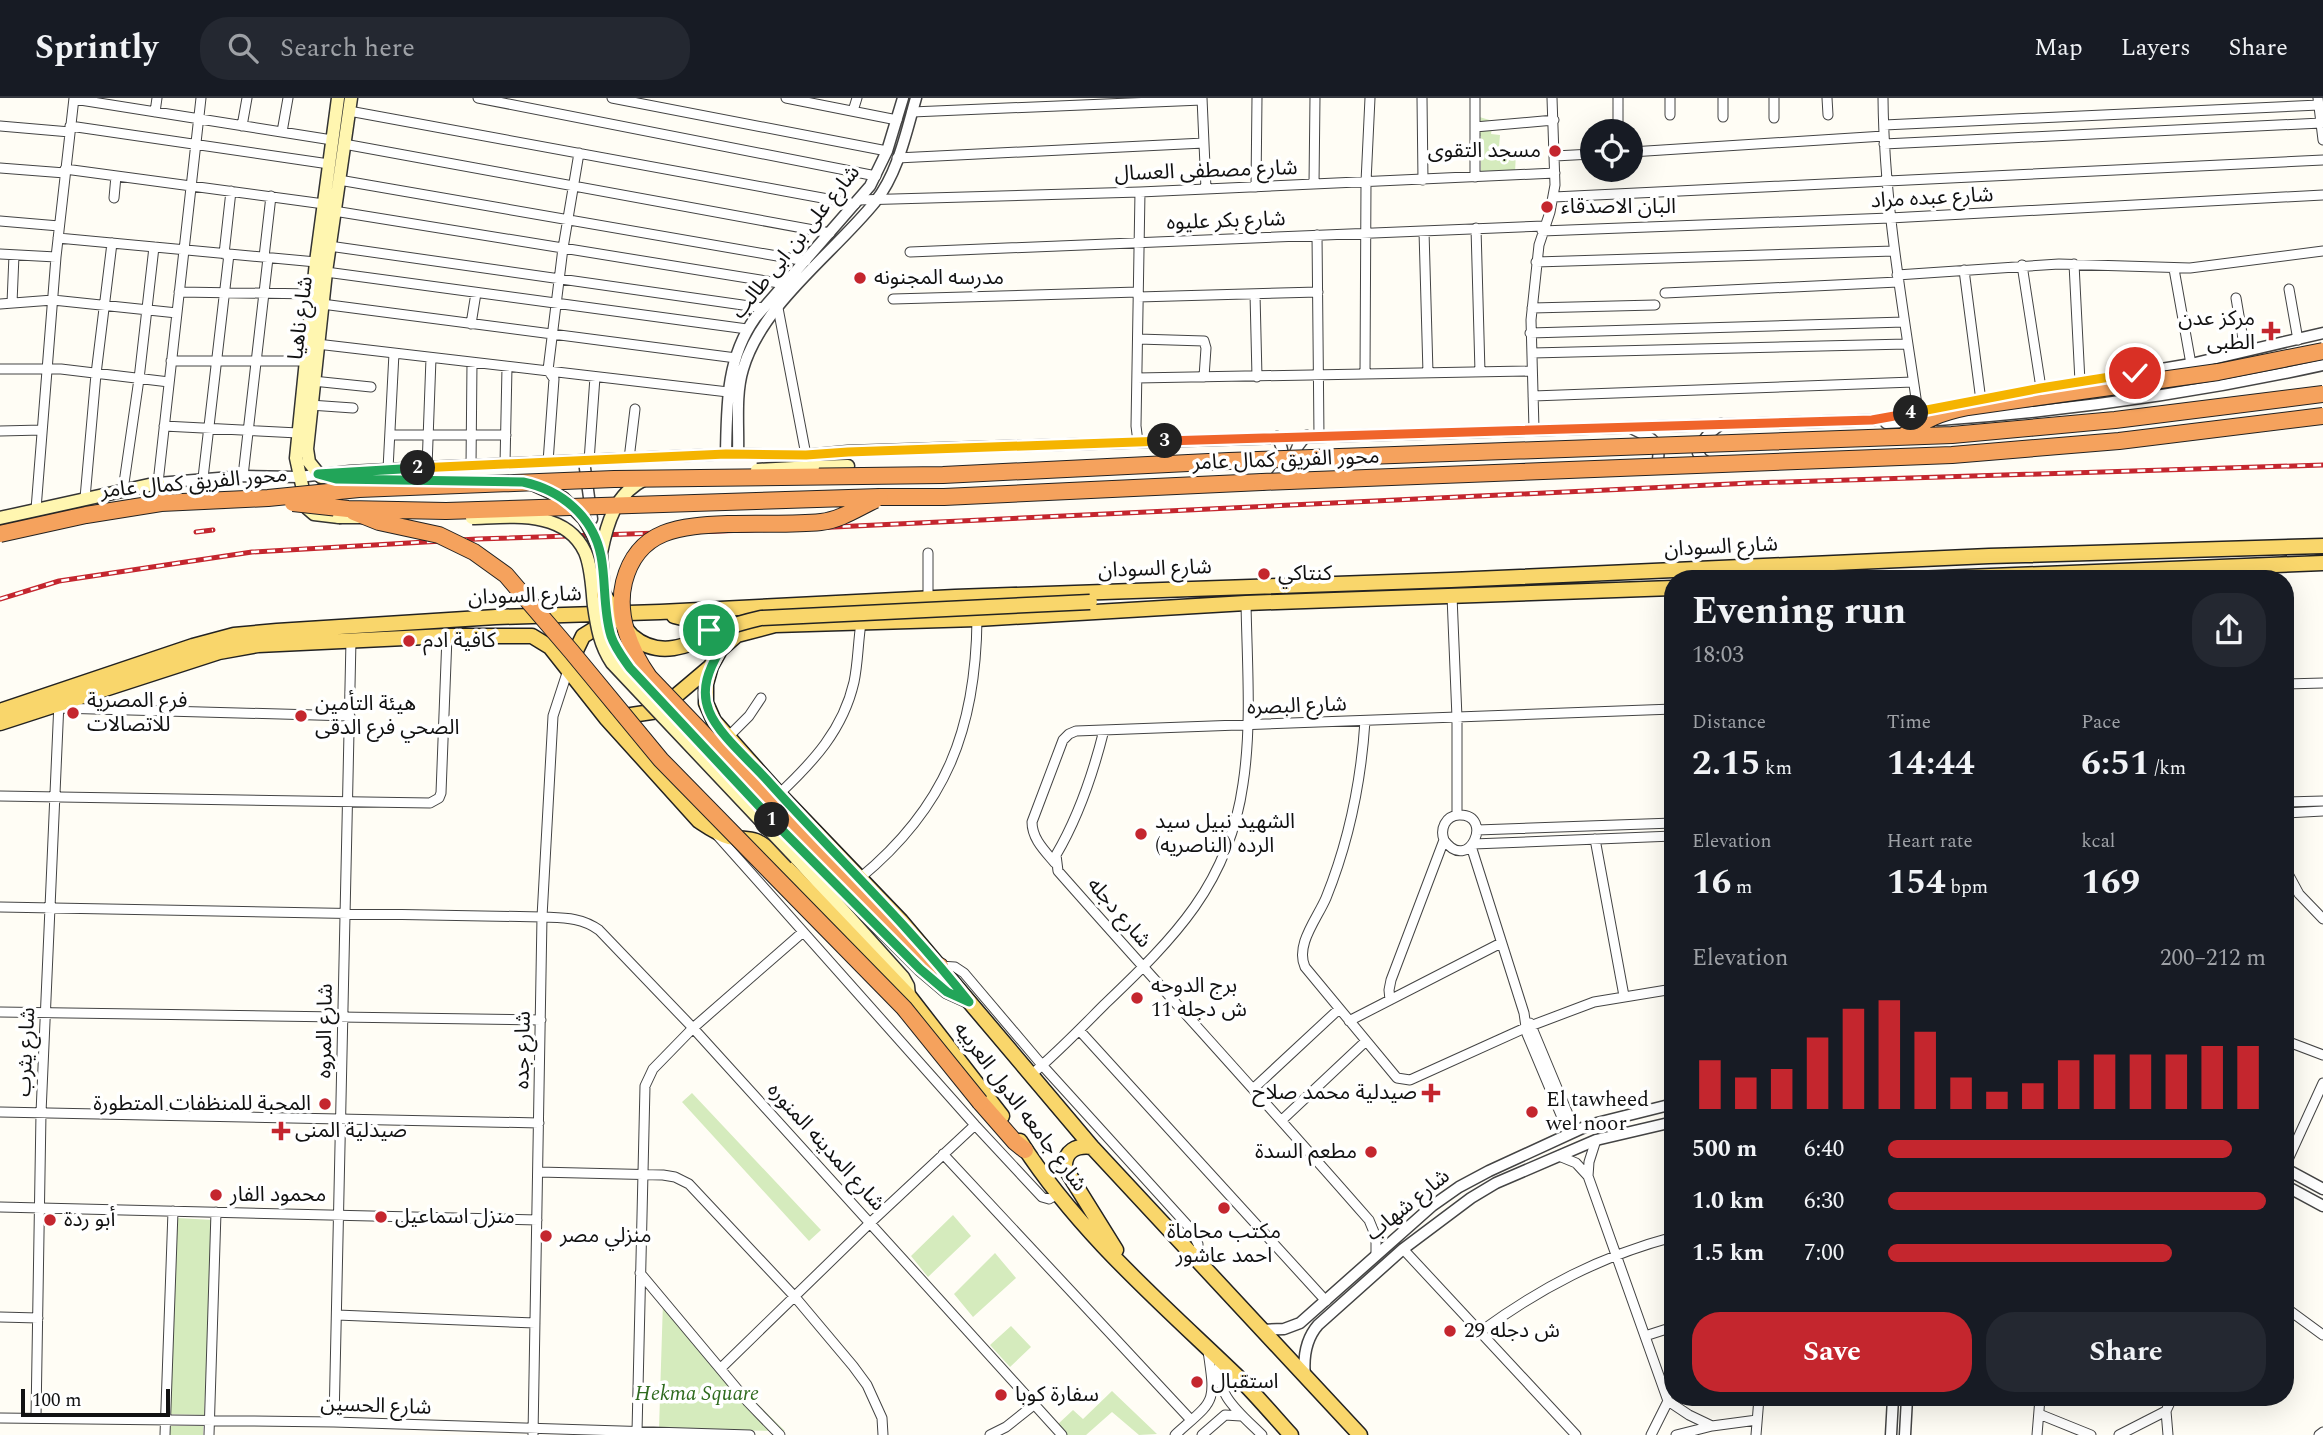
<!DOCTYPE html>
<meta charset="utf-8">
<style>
:root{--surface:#171b24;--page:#242831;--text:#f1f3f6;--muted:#9ea1a6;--line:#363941;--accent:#c4262e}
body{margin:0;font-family:Spectral,"Noto Sans Arabic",serif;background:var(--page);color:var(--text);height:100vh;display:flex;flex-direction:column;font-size:26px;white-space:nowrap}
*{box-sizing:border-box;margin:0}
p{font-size:23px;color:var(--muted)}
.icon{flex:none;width:38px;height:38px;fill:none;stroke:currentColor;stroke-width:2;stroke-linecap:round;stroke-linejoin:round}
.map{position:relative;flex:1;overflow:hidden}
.details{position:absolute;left:1664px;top:472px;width:630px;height:836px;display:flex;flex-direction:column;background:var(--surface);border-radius:28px;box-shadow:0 7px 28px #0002}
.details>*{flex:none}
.buttons{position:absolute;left:1580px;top:21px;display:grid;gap:14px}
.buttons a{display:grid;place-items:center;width:63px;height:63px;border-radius:50%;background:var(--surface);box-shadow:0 7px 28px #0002;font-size:35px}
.scale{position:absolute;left:21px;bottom:18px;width:149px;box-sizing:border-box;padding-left:7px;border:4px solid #111;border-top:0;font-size:19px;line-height:24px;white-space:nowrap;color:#111;-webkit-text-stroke:5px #fff;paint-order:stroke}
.pin{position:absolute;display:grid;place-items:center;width:60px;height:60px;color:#fff;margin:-30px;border:4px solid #fff;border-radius:50%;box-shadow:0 2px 7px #0007}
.km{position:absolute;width:35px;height:35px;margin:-18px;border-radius:50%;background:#222;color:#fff;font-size:19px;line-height:35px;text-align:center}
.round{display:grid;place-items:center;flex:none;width:74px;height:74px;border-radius:28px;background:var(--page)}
.head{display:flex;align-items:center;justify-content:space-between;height:119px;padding:0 28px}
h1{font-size:38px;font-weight:700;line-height:52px}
.figures{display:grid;grid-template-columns:repeat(3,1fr);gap:10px;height:119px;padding:7px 28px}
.figures div{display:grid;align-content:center}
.figures b{font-size:35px;font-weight:700}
.figures small{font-size:19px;font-weight:400}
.figures p{font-size:19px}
.chart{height:196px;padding:14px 28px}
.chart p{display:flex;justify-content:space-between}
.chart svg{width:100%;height:126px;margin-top:7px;stroke:var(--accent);stroke-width:6}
.action{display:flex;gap:14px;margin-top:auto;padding:14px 28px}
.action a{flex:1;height:80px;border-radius:28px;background:var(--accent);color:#fff;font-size:28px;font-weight:700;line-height:80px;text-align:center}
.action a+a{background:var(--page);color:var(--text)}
ul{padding:0 28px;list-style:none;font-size:23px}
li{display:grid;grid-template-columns:112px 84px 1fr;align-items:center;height:52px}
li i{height:18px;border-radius:9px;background:var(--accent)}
header{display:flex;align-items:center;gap:42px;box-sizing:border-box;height:98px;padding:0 35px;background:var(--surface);border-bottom:2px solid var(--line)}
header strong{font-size:33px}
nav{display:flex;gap:38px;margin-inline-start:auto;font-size:24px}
.search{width:490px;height:63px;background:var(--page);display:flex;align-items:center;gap:18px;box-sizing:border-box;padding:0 24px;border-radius:28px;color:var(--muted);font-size:26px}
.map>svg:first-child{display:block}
.green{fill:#d5ebbd}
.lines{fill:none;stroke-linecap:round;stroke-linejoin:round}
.minor-casing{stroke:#444;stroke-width:11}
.tertiary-casing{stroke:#444;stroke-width:13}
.secondary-casing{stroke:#333;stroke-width:15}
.primary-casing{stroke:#222;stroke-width:17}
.motorway-casing{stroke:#222;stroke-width:18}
.minor{stroke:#fff;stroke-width:9}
.tertiary{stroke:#fff;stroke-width:10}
.secondary{stroke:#fff6b0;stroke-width:12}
.primary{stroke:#f9d66b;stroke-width:14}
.motorway{stroke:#f5a25d;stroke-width:16}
.rail-casing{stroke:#c4262e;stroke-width:5}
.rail{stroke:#fff;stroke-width:2.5;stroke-dasharray:8;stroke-linecap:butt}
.secondary-bridge-casing{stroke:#333;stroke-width:15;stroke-linecap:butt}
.primary-bridge-casing{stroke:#222;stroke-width:17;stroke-linecap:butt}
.motorway-bridge-casing{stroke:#222;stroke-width:18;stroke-linecap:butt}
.secondary-bridge{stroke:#fff6b0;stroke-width:12}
.primary-bridge{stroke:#f9d66b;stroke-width:14}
.motorway-bridge{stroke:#f5a25d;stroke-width:16}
.split-1-casing{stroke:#fff;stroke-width:14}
.split-2-casing{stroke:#fff;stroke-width:14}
.split-3-casing{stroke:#fff;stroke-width:14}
.split-4-casing{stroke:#fff;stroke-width:14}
.split-5-casing{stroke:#fff;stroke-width:14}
.split-1{stroke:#22a559;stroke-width:9}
.split-2{stroke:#22a559;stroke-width:9}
.split-3{stroke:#f5b400;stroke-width:9}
.split-4{stroke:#f0652b;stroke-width:9}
.split-5{stroke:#f5b400;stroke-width:9}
.poi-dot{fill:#c4262e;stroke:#fff;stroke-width:2.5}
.labels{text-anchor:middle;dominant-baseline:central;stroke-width:7;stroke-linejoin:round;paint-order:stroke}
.poi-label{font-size:21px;fill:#111;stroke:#fff;text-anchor:start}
.street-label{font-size:21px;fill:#111;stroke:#fff}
.park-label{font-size:21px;font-style:italic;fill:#2f6b1f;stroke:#fff}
</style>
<header>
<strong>Sprintly</strong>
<div class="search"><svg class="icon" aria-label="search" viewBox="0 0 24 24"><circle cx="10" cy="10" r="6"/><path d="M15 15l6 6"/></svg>Search here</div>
<nav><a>Map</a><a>Layers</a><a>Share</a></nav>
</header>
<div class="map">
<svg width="2323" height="1337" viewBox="0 0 2323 1337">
<rect width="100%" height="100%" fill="#fffdf5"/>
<path class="green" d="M1476,18L1493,23L1491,36L1500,37L1499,49L1503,55L1516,54L1515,75L1481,76V38H1476Z
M692,995L821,1132L809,1143L682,1004Z
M953,1117L971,1138L928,1179L911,1158Z
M177,1120L213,1122L204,1317L168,1316Z
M995,1155L1016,1180L973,1219L954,1196Z
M663,1203L721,1270L785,1333L659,1331Z
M1011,1228L1031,1249L1010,1269L990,1247Z
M1112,1293L1157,1336L1139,1337L1112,1314L1086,1337H1066L1057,1327L1073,1312L1083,1321Z
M169,1328H203V1337H169Z"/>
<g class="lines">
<g class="minor-casing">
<path id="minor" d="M478,0L876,78
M612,0L887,53
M786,0L897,22
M1202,0L1206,91
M1422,0L1423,82
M1475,0V79
M1618,0V23
M1670,0V17
M1723,0V19
M1774,0V20
M1827,0L1828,17
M1883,0C1884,106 1903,209 1918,314
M2318,0L2323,42
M74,1L332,42
M349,13L855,106
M853,13L857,0
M155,14L157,0
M912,14L1202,2
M1884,27L2319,7
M0,28L70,34
M70,28L329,66
M242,28L247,0
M1475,29L1554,22
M282,34L288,0
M344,46L830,135
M1884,46L2321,25
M1631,54L1884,38
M1555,58L1592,56
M897,60L1204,45
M0,70L65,75
M65,71L324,106
M339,82L806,163
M1314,86L1315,0
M1256,89L1257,0
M1554,99L2323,62
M114,100L116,78
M858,102L1140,94L1555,75
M334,113L785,186
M0,123L59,128
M1476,130L1480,274
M1424,133L1428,275
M1542,133L1890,120L2323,97
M1317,137L1319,338
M58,140L316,164
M329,148L764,210
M910,154L1544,128
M0,156L56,159
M224,156L231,93
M264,159L271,98
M1536,164L1894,153
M2074,166L2080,284
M2022,167L2041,290
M2174,171L2191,266
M1964,172L1981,303
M326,174L747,231
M1897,177L2059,166L2190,170L2323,153
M2289,191L2298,242
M179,194L313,196
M1665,195L1898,184
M1255,196L1257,279
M1138,199L1318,194
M2236,200L2245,253
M893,201L1138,194
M12,205L14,157
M0,206L53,202L177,215
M322,206L736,260
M778,210L806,357
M1532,210L1655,207
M471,226L476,195
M1530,235L1904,224
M1138,241L1204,243L1206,250L1204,279
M317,246L728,294
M1532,255L1907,246
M171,263H305
M0,271H61L169,284
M1365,276L1366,84L1370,0
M1137,280L1532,273
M313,283L371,289
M1533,298L1913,284
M310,307L353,310
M164,328L298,335
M1534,331L1531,222L1539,147L1550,114L1555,87L1552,0
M0,333L42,332
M390,337H506
M1138,344L1136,328L1140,94
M629,361L635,311
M589,363L595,279
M548,364L554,281L548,272L563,150L579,55
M505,366L507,269
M471,367L472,265
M427,369L431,260
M388,371L394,255
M243,378L268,160
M203,380L229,156
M158,385L201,0
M123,392L139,281L154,149
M85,400L96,276L112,145
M36,411L56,159L74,0
M928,455V500
M1452,498L1457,620V717
M2286,586L2323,585
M58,610L350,618
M1365,623C1361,685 1349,743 1326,800C1317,821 1295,847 1305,869L1397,980L1410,982L1525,930L1594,904L1673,891
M1104,632C1093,676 1079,718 1056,757L1058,773C1161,890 1267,1005 1369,1122L1376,1139V1157
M728,639L749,618L761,600
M779,696C813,664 843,632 854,584C858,565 858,544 861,525
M0,698L430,705L439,700L441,695L447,538
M2286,704L2323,703
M2286,715L2323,713
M1477,732L1673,725
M717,737L975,1027L1042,1099L1049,1101L1058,1096
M1595,741L1624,898
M1473,746L1673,738
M1471,748L1524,915L1527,936L1569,1036
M1055,765C1045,753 1032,741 1032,724L1063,642L1069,636L1076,633L1673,611
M2286,772L2299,796L2323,821
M860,780C946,709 976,631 977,521
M0,809L542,819C563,820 581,819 599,832L693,930L1062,1337
M940,868L955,869L964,875L1042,967L1189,1129L1198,1146V1163
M1390,902L1389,892L1391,882L1444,742C1440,731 1445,718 1459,717C1495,716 1469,777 1444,742
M0,914L541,922
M1349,923L1501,845
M1530,925L1575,1033
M1079,932L1326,1203
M2286,943L2323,957
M1032,976C1058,954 1081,930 1105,906C1174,840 1229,786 1243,686C1252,627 1247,565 1246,505
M1254,990L1339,911
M0,1014L539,1025
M1282,1022L1366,943
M1596,1042L1589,1064L1588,1078L1668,1303L1689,1317L1712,1328
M943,1056L1191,1322
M1559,1058L1576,1065L1587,1077
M2286,1066L2323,985
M538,1074L663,1077L675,1079L689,1086L795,1199L853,1268L867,1287L882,1320L883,1337
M0,1109L537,1122
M1403,1151L1576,1337
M640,1175L748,1304L780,1337
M2286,1210L2323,1237
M337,1217L535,1225
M0,1219L38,1220
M1480,1234C1540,1190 1601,1158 1673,1139
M1645,1238L1673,1229
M1220,1263C1213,1296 1241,1316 1262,1337
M721,1270L871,1124L975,1027
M2039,1316L2091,1337
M36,1319L41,1015L59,604
M0,1320L334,1324L750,1337
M334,1324L351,542
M637,1334L645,988L653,971L693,930L803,834
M165,1337L173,1113
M209,1337L216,1114
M533,1337L542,819L553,618L569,569
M990,1337L1006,1329L1035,1306
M1175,1337C1215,1301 1216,1307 1208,1253
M1202,1337L1225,1317L1241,1318
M1651,1337L1668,1303
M1676,1337L1712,1328L1757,1322
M1756,1337L1759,1300
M2037,1337L2040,1300
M2119,1337L2166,1313
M2168,1337L2166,1313L2172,1300
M2319,1337L2323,1334"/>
</g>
<g class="tertiary-casing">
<path id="tertiary" d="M2013,296L2191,266L2323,235
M1938,322C2068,313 2196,295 2323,267
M1886,325L1922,323
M1631,330C1650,339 1663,343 1657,367L1652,369
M726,356C727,308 726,261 755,220L870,88L887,53L903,0
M738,356C739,329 735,297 743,271C762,206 833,156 875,104C898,75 906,35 916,0
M584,363L592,421
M1712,367L1702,361L1698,355C1703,340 1709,335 1721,326
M1304,383C1290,369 1291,351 1307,338
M1271,384C1286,372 1286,355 1277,339
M158,385L243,378L299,379L350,373L427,369L726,356L806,357L848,353L1873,322L1946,309
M2286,1071L2323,1091
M2286,1088L2323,1108
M1261,1232L1284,1231L1300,1225L1432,1108L1459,1089L1489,1073L1589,1027L1673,1006
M1305,1279C1303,1260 1305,1242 1318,1227L1403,1151L1471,1100L1496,1085L1596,1042L1673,1024
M1891,1337L1893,1300
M1905,1337L1907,1300"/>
</g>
<g class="secondary-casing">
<path id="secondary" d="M338,0L316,164L296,360L307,410L314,416L339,419
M351,0L326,174L307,351L309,364L321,379L384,382
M813,369L848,368
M0,420L158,385
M803,754L920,871L947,894L969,904
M796,760L903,879L908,888L909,898"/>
</g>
<g class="primary-casing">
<path id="primary" d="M1916,481L2323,465
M674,518C692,522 709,528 718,544
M571,563L583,538L607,523
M0,613L193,548L234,537L277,533L496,519L660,514L955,499L1451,482L1989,458L2323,448
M618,619L658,613L710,569
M0,625L219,554L258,547L447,538H532L550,549L606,620L699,723C708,729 718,736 729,739C750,743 752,737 771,753L909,898L1002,1018
M1020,1043C1078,1134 1160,1204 1237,1278C1256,1297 1273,1317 1291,1337
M1092,1049C1076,1047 1064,1053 1065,1070L1116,1152
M1360,1337L1092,1049L901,823L779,696L714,623L706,605V586L711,568L720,552L737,537L775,527L977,521L1246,505L1673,490"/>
</g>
<g class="motorway-casing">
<path id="motorway" d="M880,399H944L1262,384
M811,748L917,854L931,865L940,868
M980,1004L1015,1044L1025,1052"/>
</g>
<use href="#minor" class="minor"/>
<use href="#tertiary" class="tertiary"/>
<use href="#secondary" class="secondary"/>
<use href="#primary" class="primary"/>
<use href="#motorway" class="motorway"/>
<g class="rail-casing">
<path id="rail" d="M196,434L213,432
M0,501L59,483L252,454L477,441L813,430L1751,385L2323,367"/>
</g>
<use href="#rail" class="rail"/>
<g class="secondary-bridge-casing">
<path id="secondary-bridge" d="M757,372L813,369
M384,382H405
M532,386L563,400L584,421L592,435L601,456L604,497L612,540L630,570L695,642L803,754
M339,419H363
M472,420C511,419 565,411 585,454C592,470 592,491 594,508C597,529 600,547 612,565L796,760
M601,455C607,425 615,396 645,381"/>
</g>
<g class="primary-bridge-casing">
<path id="primary-bridge" d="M604,497C613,510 621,527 632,538C662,564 695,544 724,531C736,526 748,523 761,520L1090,504"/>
</g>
<g class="motorway-bridge-casing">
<path id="motorway-bridge" d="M1904,338C1923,321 1943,314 1968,309L2218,274L2323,253
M1262,384L1952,357L2119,343L2323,318
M293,405L348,411L446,413L880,399
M354,414L379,424L439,437L474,454L506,477L571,553L661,662L904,910L980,1004
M0,436L86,417L161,405L268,400L359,391L614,381L943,377L1229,363L1952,337L2115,322L2323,296
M811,748L649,579C630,552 616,517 624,484C638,429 683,428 730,426C760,425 791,427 821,424C840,422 858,410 875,402"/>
</g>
<use href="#secondary-bridge" class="secondary-bridge"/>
<use href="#primary-bridge" class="primary-bridge"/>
<use href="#motorway-bridge" class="motorway-bridge"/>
</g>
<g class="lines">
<g class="split-1-casing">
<path id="split-1" d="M709,532L717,542L720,552C709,571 700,591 709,613C718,636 750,663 767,682C834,757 907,825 969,904L947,894L920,871L772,722"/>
</g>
<g class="split-2-casing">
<path id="split-2" d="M418,370L318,376L336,381L523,384C561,392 593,418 601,458C606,484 603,512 611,538C615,550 623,560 630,570L772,722"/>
</g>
<g class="split-3-casing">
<path id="split-3" d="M418,370L726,356L806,357L848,354L1165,343"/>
</g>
<g class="split-4-casing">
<path id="split-4" d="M1165,343L1872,322L1911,315"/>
</g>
<g class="split-5-casing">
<path id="split-5" d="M1911,315L2041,290L2135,275"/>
</g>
<use href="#split-1" class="split-1"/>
<use href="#split-2" class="split-2"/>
<use href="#split-3" class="split-3"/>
<use href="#split-4" class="split-4"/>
<use href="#split-5" class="split-5"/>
</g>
<g class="poi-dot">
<circle cx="1555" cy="53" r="7"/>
<circle cx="1547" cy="109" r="7"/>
<circle cx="860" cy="180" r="7"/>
<path d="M2267.5 222.5h7v7h7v7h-7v7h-7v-7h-7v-7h7z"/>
<circle cx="1264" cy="476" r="7"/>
<circle cx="409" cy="543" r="7"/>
<circle cx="73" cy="615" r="7"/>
<circle cx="301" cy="618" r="7"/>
<circle cx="1141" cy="736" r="7"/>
<circle cx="1137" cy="900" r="7"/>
<path d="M1427.5 984.5h7v7h7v7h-7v7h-7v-7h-7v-7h7z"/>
<circle cx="325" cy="1006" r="7"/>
<circle cx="1532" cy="1014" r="7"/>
<path d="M277.5 1022.5h7v7h7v7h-7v7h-7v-7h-7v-7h7z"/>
<circle cx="1371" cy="1054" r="7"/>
<circle cx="216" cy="1097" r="7"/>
<circle cx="1224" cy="1110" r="7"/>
<circle cx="381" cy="1119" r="7"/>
<circle cx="50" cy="1122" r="7"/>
<circle cx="546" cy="1138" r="7"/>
<circle cx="1450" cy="1233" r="7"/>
<circle cx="1197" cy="1284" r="7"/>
<circle cx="1001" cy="1297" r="7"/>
</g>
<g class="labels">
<g class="poi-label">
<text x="1541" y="53" text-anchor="end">مسجد التقوى</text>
<text x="1561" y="109">البان الاصدقاء</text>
<text x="874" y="180">مدرسه المجنونه</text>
<text x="2255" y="221" text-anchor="end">مركز عدن<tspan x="2255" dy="24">الطبى</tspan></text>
<text x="1278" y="476">كنتاكي</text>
<text x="423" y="543">كافية ادم</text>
<text x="87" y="603">فرع المصرية<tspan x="87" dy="24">للاتصالات</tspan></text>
<text x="315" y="606">هيئة التأمين<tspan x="315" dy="24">الصحي فرع الدقى</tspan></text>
<text x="1155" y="724">الشهيد نبيل سيد<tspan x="1155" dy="24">الرده (الناصريه)</tspan></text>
<text x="1151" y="888">برج الدوحه<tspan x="1151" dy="24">11 ش دجله</tspan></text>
<text x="1417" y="995" text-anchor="end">صيدلية محمد صلاح</text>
<text x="1546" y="1002">El tawheed<tspan x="1546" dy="24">wel noor</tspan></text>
<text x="311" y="1006" text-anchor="end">المحبة للمنظفات المتطورة</text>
<text x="295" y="1033">صيدلية المنى</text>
<text x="1357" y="1054" text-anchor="end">مطعم السدة</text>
<text x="230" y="1097">محمود الفار</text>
<text x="395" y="1119">منزل اسماعيل</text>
<text x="64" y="1122">أبو ردة</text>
<text x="1224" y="1134" text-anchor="middle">مكتب محاماة<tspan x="1224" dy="24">احمد عاشور</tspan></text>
<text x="560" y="1138">منزلي مصر</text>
<text x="1464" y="1233">29 ش دجله</text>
<text x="1211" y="1284">استقبال</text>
<text x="1015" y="1297">سفارة كوبا</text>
</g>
<g class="street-label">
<text transform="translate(1206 73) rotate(-2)">شارع مصطفى العسال</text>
<text transform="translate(1932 100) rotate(-3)">شارع عبده مراد</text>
<text transform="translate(1226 123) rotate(-2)">شارع بكر عليوه</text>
<text transform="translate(796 144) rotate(-51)">شارع على بن ابى طالب</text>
<text transform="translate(301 220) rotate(-83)">شارع ناهيا</text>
<text transform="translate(1286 362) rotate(-2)">محور الفريق كمال عامر</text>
<text transform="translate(194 385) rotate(-5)">محور الفريق كمال عامر</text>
<text transform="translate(1721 449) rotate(-3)">شارع السودان</text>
<text transform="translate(1155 471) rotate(-2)">شارع السودان</text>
<text transform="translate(525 498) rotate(-2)">شارع السودان</text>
<text transform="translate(1297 608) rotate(-2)">شارع البصره</text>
<text transform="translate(1119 815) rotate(49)">شارع دجله</text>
<text transform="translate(325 933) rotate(-89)">شارع المروه</text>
<text transform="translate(523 952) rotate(-89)">شارع جده</text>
<text transform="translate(26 954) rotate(-87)">شارع يثرب</text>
<text transform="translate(1020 1009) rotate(53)">شارع جامعه الدول العربيه</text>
<text transform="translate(826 1049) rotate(48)">شارع المدينه المنوره</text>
<text transform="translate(1408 1107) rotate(-39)">شارع شهاب</text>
<text transform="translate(376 1308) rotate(2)">شارع الحسين</text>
</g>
<g class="park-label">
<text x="697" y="1296">Hekma Square</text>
</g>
</g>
</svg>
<div class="buttons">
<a><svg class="icon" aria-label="locate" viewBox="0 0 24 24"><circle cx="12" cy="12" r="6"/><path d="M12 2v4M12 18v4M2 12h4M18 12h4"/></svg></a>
</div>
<div class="scale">100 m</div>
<div class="pin" style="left:709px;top:532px;background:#1e9e55"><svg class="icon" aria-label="arrive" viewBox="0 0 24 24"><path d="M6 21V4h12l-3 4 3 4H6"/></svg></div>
<div class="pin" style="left:2135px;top:275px;background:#d93025"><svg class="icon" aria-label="check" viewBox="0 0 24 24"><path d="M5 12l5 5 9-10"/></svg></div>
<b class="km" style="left:772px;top:722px">1</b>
<b class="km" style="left:418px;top:370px">2</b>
<b class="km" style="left:1165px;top:343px">3</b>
<b class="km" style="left:1911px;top:315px">4</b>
<section class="details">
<div class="head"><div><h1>Evening run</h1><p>18:03</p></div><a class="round"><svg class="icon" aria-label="share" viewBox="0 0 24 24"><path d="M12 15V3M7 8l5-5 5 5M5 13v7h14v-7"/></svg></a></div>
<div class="figures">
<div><p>Distance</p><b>2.15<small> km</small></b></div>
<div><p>Time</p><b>14:44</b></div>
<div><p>Pace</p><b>6:51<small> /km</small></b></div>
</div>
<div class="figures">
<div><p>Elevation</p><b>16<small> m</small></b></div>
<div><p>Heart rate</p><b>154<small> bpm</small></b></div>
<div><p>kcal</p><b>169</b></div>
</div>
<div class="chart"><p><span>Elevation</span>200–212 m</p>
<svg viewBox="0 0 160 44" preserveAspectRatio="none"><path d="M5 44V27M15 44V33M25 44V30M35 44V19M45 44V9M55 44V6M65 44V17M75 44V33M85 44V38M95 44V35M105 44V27M115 44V25M125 44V25M135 44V25M145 44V22M155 44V22"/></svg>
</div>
<ul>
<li><b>500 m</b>6:40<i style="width:91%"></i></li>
<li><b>1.0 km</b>6:30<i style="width:100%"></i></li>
<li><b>1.5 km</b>7:00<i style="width:75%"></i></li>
</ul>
<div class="action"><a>Save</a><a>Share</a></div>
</section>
</div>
